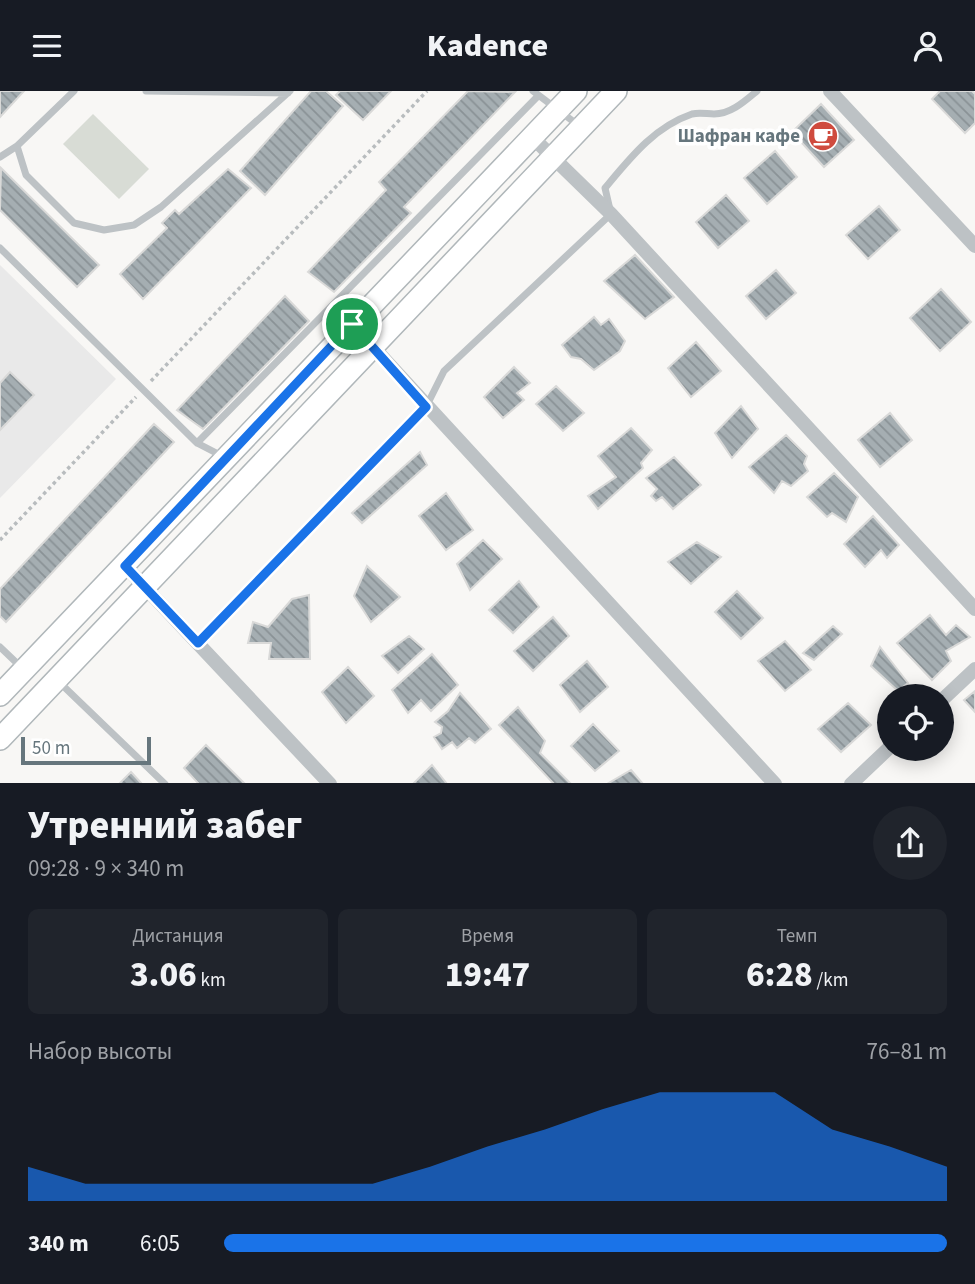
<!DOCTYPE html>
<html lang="ru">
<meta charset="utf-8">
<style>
:root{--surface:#171b24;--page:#20242c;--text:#f1f3f6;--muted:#9ea1a6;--accent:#1a73e8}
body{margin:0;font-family:"Source Sans 3",sans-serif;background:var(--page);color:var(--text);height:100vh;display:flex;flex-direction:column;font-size:26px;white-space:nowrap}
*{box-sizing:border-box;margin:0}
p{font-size:23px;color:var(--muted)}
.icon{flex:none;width:38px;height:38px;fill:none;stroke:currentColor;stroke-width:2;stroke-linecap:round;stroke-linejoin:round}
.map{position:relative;height:692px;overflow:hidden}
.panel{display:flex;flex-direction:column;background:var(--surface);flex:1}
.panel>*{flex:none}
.buttons{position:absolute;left:877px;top:593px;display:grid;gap:14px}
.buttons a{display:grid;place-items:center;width:77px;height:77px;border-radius:50%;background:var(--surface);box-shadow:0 4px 18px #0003;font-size:35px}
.scale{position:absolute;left:21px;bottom:18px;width:130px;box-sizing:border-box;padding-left:7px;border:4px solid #66767d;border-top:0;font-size:19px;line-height:24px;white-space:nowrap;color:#66767d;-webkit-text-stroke:5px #fff;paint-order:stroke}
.pin{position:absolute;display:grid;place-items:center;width:60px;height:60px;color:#fff;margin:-30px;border:4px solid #fff;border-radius:50%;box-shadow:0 2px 7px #0007}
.round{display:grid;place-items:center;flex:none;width:74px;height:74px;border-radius:37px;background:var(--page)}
.summary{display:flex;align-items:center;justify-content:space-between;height:119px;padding:0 28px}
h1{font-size:38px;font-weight:800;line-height:52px}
.stats{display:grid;grid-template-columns:repeat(3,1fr);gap:10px;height:119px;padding:7px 28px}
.stats div{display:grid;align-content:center;border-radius:10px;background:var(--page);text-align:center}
.stats b{font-size:35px;font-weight:800}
.stats small{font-size:19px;font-weight:400}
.stats p{font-size:19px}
.chart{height:196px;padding:14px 28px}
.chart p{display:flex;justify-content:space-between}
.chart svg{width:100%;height:126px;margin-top:7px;fill:var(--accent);opacity:.7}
ul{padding:0 28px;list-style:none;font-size:23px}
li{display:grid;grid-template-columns:112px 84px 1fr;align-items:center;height:52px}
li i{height:18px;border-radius:9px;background:var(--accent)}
header{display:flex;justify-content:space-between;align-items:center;height:91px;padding:0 28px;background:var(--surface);font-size:32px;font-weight:800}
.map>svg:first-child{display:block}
.built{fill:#e9e9e9}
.pitch{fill:#d8dcd5}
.building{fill:url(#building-back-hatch);stroke:#d9d9d8;stroke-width:2}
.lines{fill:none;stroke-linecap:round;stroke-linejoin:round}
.secondary-casing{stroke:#b0b7ba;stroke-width:24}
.path{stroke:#b8bcbe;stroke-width:3.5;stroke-dasharray:3.5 3.5;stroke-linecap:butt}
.lane{stroke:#bdc2c5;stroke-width:7}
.street{stroke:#bdc2c5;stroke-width:14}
.secondary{stroke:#fff;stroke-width:21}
.route-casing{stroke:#fff;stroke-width:14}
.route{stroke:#1a73e8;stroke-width:9}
.labels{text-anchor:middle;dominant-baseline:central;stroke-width:7;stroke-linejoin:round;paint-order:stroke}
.poi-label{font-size:19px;font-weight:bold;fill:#66767d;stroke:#fff;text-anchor:end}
</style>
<header><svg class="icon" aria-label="menu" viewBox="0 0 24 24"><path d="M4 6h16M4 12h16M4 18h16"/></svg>Kadence<svg class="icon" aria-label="person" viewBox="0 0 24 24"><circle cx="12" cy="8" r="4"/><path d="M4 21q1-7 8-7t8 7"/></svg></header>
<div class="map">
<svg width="975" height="693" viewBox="0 0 975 693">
<defs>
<pattern id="building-back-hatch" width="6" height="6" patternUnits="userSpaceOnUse" patternTransform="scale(1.75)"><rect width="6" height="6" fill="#a5aeb2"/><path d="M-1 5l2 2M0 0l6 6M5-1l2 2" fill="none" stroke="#8a9296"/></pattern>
</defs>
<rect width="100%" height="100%" fill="#f8f7f5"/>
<path class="built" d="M0,174L116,288L0,407Z"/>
<path class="pitch" d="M93,23L149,78L119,108L63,53Z"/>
<path class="building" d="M0,0H24L0,26Z
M311,0H326L343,15L265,104L240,80Z
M340,0H391L363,29L336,4Z
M468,0L515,1L404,116L411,122L334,201L308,181L386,99L379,91Z
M940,0H972L975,3V32L965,42L932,8Z
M821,13L854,49L824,76L792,41Z
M775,60L797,86L767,113L744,87Z
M1,77L99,174L77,196L0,119Z
M228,78L251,97L143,208L120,183L167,137L162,132L175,119L179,123Z
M726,104L749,130L718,157L696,131Z
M879,115L900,139L868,168L846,144Z
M635,164L674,206L645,228L604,190Z
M776,179L796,202L766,228L746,205Z
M941,198L971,231L940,260L910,227Z
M285,205L309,230L203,338L177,319Z
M594,226L601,234L609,228L625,250L620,260L594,279L581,268L571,266L562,254Z
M696,251L721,280L691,306L668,277Z
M514,276L530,292L517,302L524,309L503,327L484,306Z
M10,281L34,304L0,339V292Z
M556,295L584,322L563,340L536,313Z
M741,315L758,338L732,367L715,342Z
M890,322L912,349L880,376L858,349Z
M154,333L174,351L6,531L0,525V498Z
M631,337L652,359L641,372L643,377L598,418L588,405L616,386L598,365Z
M786,344L807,365L804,373L808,380L791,395L782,390L774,402L749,376Z
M420,361L427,374L362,432L352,422Z
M674,366L701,394L673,418L662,406L656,410L651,405L657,398L646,387Z
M834,382L858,406L846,431L832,422L827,426L807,406Z
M446,402L473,439L446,459L419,425Z
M873,425L899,454L887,467L881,459L865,476L844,453Z
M483,449L502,468L470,499L457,473Z
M697,451L721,466L691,493L668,471Z
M367,475L400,506L371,531L354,505Z
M519,490L539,516L513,542L489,519Z
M737,500L763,527L741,548L715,521Z
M309,504L310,568H269L271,552H248L253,531L268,536L292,508Z
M930,524L946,544L956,534L970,546L946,560L951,570L932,589L897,552Z
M553,526L569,545L533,580L514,560Z
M833,535L842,543L814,569L803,562Z
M409,545L424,558L398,582L382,565Z
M785,550L811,579L785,600L758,570Z
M880,556L908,592L898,600L871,575Z
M432,563L458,594L431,620L421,609L408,622L392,599Z
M587,570L608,596L580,621L560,594Z
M348,576L374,605L346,632L322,601Z
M975,600V621L964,609Z
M460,602L491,638L475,652L469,647L457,657L452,651L442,658L434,646L441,642L442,636L435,631L448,620Z
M848,612L871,634L841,661L818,638Z
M518,616L545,650L540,662L571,693H554L499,634Z
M593,633L619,660L595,680L571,655Z
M206,654L245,693H199L184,677Z
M432,674L447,693H413Z
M631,679L643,693H607Z
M131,681L142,693H119Z"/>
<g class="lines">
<g class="secondary-casing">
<path id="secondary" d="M0,604L576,0
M0,648L616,0"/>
</g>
<path class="path" d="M151,290L427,0
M0,449L136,306"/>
<path class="lane" d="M74,0L17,55L26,84L74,132L104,139L134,134L161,116L290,0
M146,0L288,2
M533,0L578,34
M0,66L17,55
M0,157L197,352L224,366
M197,352L538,5
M198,552L426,316L444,280L611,123L605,97C630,67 654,36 692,23C700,21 707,23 714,23C731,23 745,10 757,0
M0,556L22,577
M58,590L165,693"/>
<path class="street" d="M830,0L975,155
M532,46L611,123L975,518
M352,233L775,693
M125,475L330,693
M942,609L975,578
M851,693L889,657"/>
<use href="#secondary" class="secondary"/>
</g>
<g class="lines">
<g class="route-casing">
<path id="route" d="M352,233L426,316L198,552L125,475Z"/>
</g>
<use href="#route" class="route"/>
</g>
<defs>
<g id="cafe-disc" transform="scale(1.575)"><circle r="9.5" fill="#cf4b3e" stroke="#fff"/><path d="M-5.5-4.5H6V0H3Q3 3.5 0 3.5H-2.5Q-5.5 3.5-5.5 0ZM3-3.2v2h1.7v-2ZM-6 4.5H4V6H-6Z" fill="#fff"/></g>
</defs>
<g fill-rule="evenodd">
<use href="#cafe-disc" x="823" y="45"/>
</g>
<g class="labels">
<g class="poi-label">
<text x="800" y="45">Шафран кафе</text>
</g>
</g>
</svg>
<div class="buttons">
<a><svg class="icon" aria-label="locate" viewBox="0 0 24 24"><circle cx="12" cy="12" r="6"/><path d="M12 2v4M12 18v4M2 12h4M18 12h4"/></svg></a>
</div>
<div class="scale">50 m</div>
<div class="pin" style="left:352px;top:233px;background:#1e9e55"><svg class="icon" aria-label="arrive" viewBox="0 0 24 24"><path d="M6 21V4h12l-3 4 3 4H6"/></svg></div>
</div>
<section class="panel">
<div class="summary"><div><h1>Утренний забег</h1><p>09:28 · 9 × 340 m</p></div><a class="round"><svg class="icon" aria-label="share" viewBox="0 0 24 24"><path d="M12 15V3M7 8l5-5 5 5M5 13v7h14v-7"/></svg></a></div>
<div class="stats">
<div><p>Дистанция</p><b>3.06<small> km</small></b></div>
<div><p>Время</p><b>19:47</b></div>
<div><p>Темп</p><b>6:28<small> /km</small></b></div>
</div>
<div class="chart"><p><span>Набор высоты</span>76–81 m</p>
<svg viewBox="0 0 160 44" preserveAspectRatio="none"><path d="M0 44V32L10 38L20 38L30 38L40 38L50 38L60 38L70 32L80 25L90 19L100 12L110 6L120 6L130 6L140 19L150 25L160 32V44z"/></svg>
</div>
<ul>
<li><b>340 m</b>6:05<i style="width:100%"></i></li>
</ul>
</section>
